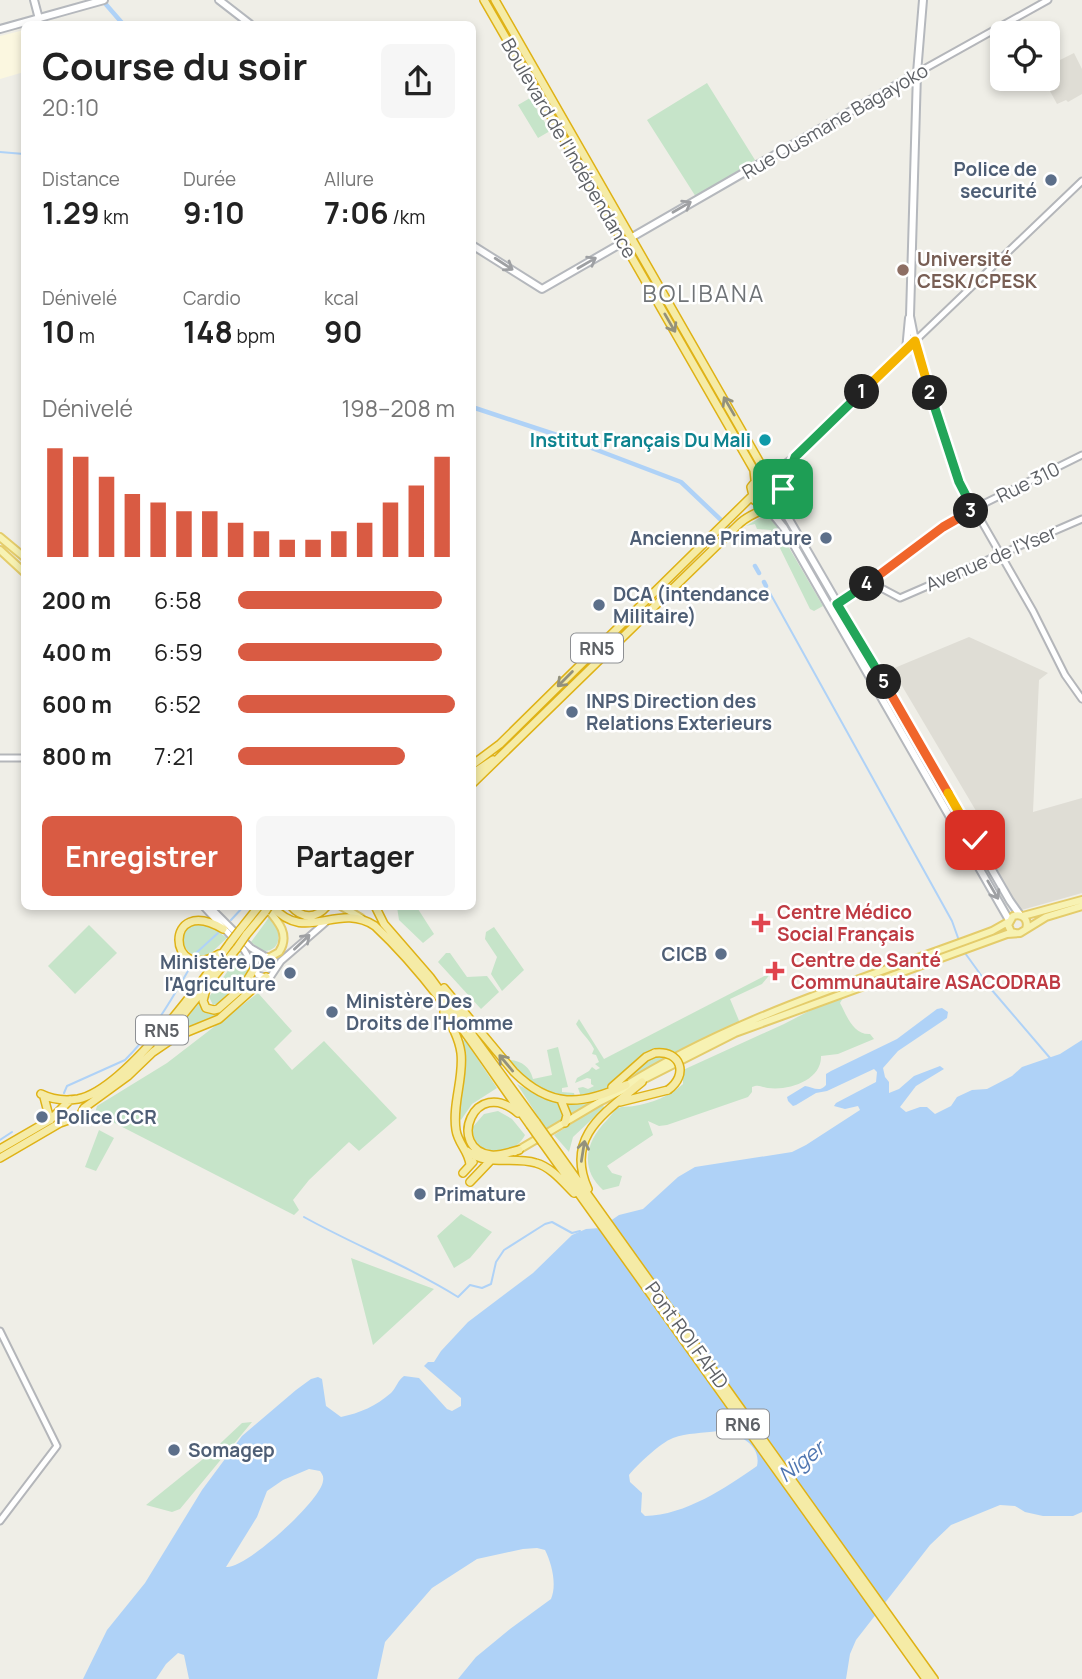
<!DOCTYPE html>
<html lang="fr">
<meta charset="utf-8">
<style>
:root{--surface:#fff;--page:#f6f6f6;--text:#222;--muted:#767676;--accent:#d95b43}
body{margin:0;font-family:Manrope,sans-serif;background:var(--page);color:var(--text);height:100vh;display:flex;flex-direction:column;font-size:26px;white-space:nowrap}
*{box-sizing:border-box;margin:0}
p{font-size:23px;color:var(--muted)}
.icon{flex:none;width:38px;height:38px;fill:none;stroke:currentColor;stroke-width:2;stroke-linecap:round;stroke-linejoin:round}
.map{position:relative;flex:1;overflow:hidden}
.drawer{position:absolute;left:21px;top:21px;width:455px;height:889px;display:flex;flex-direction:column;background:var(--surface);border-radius:10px;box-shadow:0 4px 10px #0003}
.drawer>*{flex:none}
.controls{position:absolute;left:990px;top:21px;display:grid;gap:14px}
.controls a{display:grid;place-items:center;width:70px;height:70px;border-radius:10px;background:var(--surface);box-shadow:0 4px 10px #0003;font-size:35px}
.pin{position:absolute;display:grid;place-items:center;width:60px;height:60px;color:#fff;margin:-30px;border-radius:14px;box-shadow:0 4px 10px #0006}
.km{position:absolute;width:35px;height:35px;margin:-18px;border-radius:50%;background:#222;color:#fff;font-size:19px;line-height:35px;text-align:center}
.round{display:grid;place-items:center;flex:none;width:74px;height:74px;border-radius:10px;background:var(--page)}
.overview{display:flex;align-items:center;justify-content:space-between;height:119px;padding:0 21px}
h1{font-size:38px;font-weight:700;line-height:52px}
.stats{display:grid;grid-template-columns:repeat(3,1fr);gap:10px;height:119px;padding:7px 21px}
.stats div{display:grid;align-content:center}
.stats b{font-size:30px;font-weight:700}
.stats small{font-size:19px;font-weight:400}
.stats p{font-size:19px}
.chart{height:196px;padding:14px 21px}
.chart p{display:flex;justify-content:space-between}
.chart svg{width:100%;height:126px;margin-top:7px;stroke:var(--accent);stroke-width:6}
.action{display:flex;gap:14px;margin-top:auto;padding:14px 21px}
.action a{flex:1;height:80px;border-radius:10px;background:var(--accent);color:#fff;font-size:28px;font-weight:700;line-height:80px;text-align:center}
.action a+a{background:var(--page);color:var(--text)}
ul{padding:0 21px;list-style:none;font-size:23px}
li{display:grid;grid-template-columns:112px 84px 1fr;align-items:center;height:52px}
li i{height:18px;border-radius:9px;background:var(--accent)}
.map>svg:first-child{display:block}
.commercial{fill:#fbf7e0}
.education{fill:#dfddd5}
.green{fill:#c6e4c9}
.water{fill:#afd2f7;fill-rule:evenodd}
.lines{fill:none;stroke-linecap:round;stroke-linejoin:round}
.stream{stroke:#afd2f7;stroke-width:2}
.canal{stroke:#afd2f7;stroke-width:4.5}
.tertiary-casing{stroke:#b4b6ba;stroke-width:9}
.secondary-casing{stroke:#b5b8bd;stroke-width:10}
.primary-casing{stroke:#e4cc6b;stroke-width:10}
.trunk-casing{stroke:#dfb216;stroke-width:10}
.tertiary{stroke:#fff;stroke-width:5}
.secondary{stroke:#fff;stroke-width:6}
.primary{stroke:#f7f2b3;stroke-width:6}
.trunk{stroke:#f5eba6;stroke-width:7}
.trunk-bridge-casing{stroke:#dfb216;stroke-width:10;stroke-linecap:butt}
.trunk-bridge{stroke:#f5eba6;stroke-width:7}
.oneway{stroke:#9ea0a3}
.oneway2{stroke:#93917c}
.split-1-casing{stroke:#fff;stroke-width:14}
.split-2-casing{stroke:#fff;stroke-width:14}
.split-3-casing{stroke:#fff;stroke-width:14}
.split-4-casing{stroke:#fff;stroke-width:14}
.split-5-casing{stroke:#fff;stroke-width:14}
.split-6-casing{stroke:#fff;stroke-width:14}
.split-7-casing{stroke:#fff;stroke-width:14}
.split-1{stroke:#22a559;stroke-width:9}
.split-2{stroke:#f5b400;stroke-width:9}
.split-3{stroke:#22a559;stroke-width:9}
.split-4{stroke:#f0652b;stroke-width:9}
.split-5{stroke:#22a559;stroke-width:9}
.split-6{stroke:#f0652b;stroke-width:9}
.split-7{stroke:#f5b400;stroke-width:9}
.service-dot{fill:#5c6f8a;stroke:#fff;stroke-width:2.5}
.education-dot{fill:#8d6e63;stroke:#fff;stroke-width:2.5}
.culture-dot{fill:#0f9aa8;stroke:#fff;stroke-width:2.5}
.health-dot{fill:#e0444e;stroke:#fff;stroke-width:2.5}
.labels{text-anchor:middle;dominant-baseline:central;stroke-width:5;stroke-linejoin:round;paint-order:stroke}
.shield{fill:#fff;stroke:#8e9094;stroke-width:2}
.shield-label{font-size:18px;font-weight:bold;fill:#5e6166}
.street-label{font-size:19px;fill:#5e6166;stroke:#fff}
.service-label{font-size:19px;font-weight:bold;fill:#4e5e75;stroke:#fff;text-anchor:start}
.education-label{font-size:19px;font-weight:bold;fill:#785e54;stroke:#fff;text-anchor:start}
.culture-label{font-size:19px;font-weight:bold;fill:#0d838f;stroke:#fff;text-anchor:end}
.health-label{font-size:19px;font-weight:bold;fill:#be3a42;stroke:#fff;text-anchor:start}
.water-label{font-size:21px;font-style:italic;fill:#5077b1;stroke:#fff}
.quarter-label{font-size:23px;letter-spacing:2px;fill:#6f7377;stroke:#fff}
</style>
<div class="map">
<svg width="1082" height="1679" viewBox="0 0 1082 1679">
<rect width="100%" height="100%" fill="#efeee7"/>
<path class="commercial" d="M24,30V72L0,79V36Z"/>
<path class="education" d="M1074,53L1082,69V94L1068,102L1066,100L1057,104L1044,80L1048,79V66Z
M969,637L1048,673L1039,680L1033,812L1082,798V893L1018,911L987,849L985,826L892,669Z"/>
<path class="green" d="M707,83L755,160L696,197L647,120Z
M530,98L550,131L538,138L518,105Z
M761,517H769L774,522L823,606L814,611L810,609L771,530L757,529L755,524L746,526Z
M397,907H419L418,909L434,934L423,943L399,920Z
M270,916C281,929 284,952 262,951L251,942Z
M205,922L227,938L210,954L197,957C185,952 176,938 187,927C191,924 200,923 205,922Z
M89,925L117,953L75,994L48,966Z
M494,927L524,970L502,991L491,974L497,957L485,939L486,932Z
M446,953H450L467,977L487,976L499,992L481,1009L438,962Z
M240,954C265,968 228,1003 213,1005L209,997Z
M772,972L762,984L730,999L740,1023L605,1089L581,1097L578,1088L583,1087L588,1089L594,1086L591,1084V1079L587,1078L575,1083L577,1078L589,1071L592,1067L596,1070L600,1068L595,1064L599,1062L596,1055L592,1054L594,1049C589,1039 582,1034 576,1024L579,1019L604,1059Z
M254,976L258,980L220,1015L172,1035L200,1002L209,1014H214L250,983Z
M258,993L292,1031L274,1049L292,1070L324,1041L397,1118L359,1151L349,1142L309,1180L293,1200L299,1210L294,1215L95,1113L97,1106L167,1063Z
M840,995L843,998L840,1003C847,1016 853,1035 870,1034L874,1039L838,1054L821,1056C822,1080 789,1091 768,1088C761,1087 759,1084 752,1087V1092L748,1097L667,1125L659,1126L648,1121L653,1135L607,1166L612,1173L622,1176L619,1186L603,1190C579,1168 586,1141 607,1120C610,1117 614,1110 618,1108C622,1106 630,1107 634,1106C652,1103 670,1096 683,1084V1070L784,1024Z
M465,1040L497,1088L472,1104L461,1120L458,1118L459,1041Z
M558,1047L568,1087L562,1088V1092L574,1093L575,1097C548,1101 528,1081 509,1065L510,1060C522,1061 530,1067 533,1079L552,1075L547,1050Z
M517,1084L544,1099L589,1103L546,1129Z
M603,1104L604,1108L573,1137L569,1152L554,1135Z
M498,1111L512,1119L525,1135C514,1155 494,1155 476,1144L471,1129L484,1114Z
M99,1130L114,1138L96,1171L85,1167Z
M461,1214L492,1232L470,1258L454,1268L437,1236Z
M351,1258L434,1289L373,1345Z
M252,1422L180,1509L172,1512L146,1505L208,1455L242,1423Z"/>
<path class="water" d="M942,1008L948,1012L947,1018L898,1051L883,1068L885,1077L889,1082V1093L899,1089L914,1076L940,1066L944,1069L916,1086L900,1107L906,1112L920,1107H927L935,1114L951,1106L957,1097L972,1090L987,1089L1012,1076L1022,1067L1060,1054L1082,1040V1512L1073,1516H1043L1025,1512L1015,1506L1000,1505L951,1525L930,1545L856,1640L850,1654L846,1679H458L476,1657L510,1629L551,1599C557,1585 552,1564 545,1550L537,1548L523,1549L477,1559L432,1588L385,1642L377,1679H189L184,1655L178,1653L166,1664L156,1679H83L107,1630L145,1583L202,1490L242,1436L296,1390L311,1379L318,1377L322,1379L326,1406L341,1417C360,1413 376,1406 391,1393C397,1387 397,1381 404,1376L419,1378L447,1409L452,1411L461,1406V1398L424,1366L428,1362H434L441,1351L468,1322L533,1273L572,1235L586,1229L600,1228L619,1215L643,1209L678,1177L695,1167L792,1152L806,1145L860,1110L858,1106L845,1109L834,1106L836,1103L876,1082L877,1072L874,1069L827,1091L816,1093L796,1105L793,1106L788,1101L787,1097L805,1086C813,1087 819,1093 826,1085V1074L831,1071L897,1039L937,1009ZM718,1431C736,1432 762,1444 757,1466C725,1488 686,1515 645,1516L641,1512L642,1493L630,1482L629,1475C637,1465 660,1443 673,1438C687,1433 703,1433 718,1431ZM309,1469L320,1471C322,1474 324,1476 323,1481C321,1501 244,1570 226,1567L257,1517L267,1491L283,1480Z"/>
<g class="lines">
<path class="stream" d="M0,152L24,154
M770,593L952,921L962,949
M231,920L244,906
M965,953L991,989L1050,1058
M195,954L218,933
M64,1093L67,1086L125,1060C154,1031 172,999 192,964
M0,1140L12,1132
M304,1217C354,1245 409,1266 458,1297L470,1285L482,1288L491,1284L496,1262L504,1250L545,1224L552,1222L572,1233L580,1231"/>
<path class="canal" d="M103,1L123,24
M472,407L560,436L681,482L740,538
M755,566L759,573
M764,582L766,586"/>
<g class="tertiary-casing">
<path id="tertiary" d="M917,73L1048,0
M1082,181L915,341L934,409L959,482L1033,611L1065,675L1082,699
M870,582L900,598L1082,519
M831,609L943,527L973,509L1082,455
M0,758H24
M203,906L244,950L253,965
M209,906L251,948L263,955
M276,968L274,960L266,956L257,959L254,966L258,975L266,977L271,976L281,961L326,922
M0,1331L57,1446L0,1521"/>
</g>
<g class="secondary-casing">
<path id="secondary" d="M34,0L39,19
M219,0L250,24
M0,29L104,0
M472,245L542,289L917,73
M906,350L909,318
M770,475L795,457L915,341L910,316L917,73L923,0
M783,488L794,459
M780,500L783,509L1010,901L1020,915
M767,507L784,528L1009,920"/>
</g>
<g class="primary-casing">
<path id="primary" d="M0,537L24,557
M0,550L24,572
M265,906C277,920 291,934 279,952L270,957
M341,906L361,918
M1023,916L1082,900
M1015,933L1011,932L1008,925L1013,916C1023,913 1029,920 1026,929
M625,1086C738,1015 867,978 992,931L1008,922
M515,1152L601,1101L735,1033L1007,934L1020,933L1046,917L1082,906"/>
</g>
<g class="trunk-casing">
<path id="trunk" d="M484,0L754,470L755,480
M495,0L767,475
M472,765L500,744L752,496
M472,774L493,760
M472,784L740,523C751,513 762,511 775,505C785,499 786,483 775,476C770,473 764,475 759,477L751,487L754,500L767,507
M272,906C306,945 337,901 375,926C436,983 481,1057 530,1125
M291,906C302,919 316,919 327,906
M375,906L384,924L430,977L536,1122
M240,930L259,906
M246,935L265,912
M219,954C167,986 163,893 223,929
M444,988L514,1072C550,1108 581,1106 626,1085
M206,989L203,1001L206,1008L214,1010L218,1009L243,987L254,969
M444,1012C451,1024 459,1038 461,1053C464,1078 452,1104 456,1130C458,1144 469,1151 470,1165
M158,1046L237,948
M612,1087L646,1057L655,1053
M41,1094C53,1100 65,1101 78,1099C124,1090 202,982 230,943
M44,1097L50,1120
M561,1100L567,1115L565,1123
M620,1102L668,1090
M518,1113C474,1075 446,1149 491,1155C500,1156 510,1152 519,1150
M548,1139L934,1679
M542,1142L926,1679
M0,1149L50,1120L70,1100
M467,1151C488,1167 512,1156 536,1163C551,1167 563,1182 574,1193
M0,1158L60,1123L80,1116L84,1108L128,1076L153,1052L175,1037L219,1019L266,977
M463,1173L473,1162
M470,1182L491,1160
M588,1189C564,1136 606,1112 642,1082"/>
</g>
<use href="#tertiary" class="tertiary"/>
<use href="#secondary" class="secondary"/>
<use href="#primary" class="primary"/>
<use href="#trunk" class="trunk"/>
<g class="trunk-bridge-casing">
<path id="trunk-bridge" d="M265,912L269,906
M230,943L240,930
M237,948L246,935
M655,1053C681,1050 689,1075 668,1090
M536,1122L548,1139
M530,1125L542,1142"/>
</g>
<use href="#trunk-bridge" class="trunk-bridge"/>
</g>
<defs><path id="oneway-shaft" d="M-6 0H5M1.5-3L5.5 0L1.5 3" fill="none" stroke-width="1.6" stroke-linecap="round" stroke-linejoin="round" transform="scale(1.75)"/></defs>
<g class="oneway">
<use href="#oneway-shaft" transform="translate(682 207) rotate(-30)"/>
<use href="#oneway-shaft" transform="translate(587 263) rotate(-30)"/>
<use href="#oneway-shaft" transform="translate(504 264) rotate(33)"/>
<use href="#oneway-shaft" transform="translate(993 890) rotate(60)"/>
<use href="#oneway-shaft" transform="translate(302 942) rotate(-43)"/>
</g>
<g class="oneway2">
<use href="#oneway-shaft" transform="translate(670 323) rotate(60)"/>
<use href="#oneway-shaft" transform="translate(729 406) rotate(-120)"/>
<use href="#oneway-shaft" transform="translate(565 679) rotate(135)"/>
<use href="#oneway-shaft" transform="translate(506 1063) rotate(-130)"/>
<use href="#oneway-shaft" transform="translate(583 1151) rotate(-81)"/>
</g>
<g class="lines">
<g class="split-1-casing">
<path id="split-1" d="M783,489L795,457L862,392"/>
</g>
<g class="split-2-casing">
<path id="split-2" d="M862,392L915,341L930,393"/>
</g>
<g class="split-3-casing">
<path id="split-3" d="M930,393L959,482L973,509L971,511"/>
</g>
<g class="split-4-casing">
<path id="split-4" d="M867,584L943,527L971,511"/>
</g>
<g class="split-5-casing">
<path id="split-5" d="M867,584L837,604L884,682"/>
</g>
<g class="split-6-casing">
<path id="split-6" d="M884,682L948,793"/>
</g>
<g class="split-7-casing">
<path id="split-7" d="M948,793L975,840"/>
</g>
<use href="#split-1" class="split-1"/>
<use href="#split-2" class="split-2"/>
<use href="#split-3" class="split-3"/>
<use href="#split-4" class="split-4"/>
<use href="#split-5" class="split-5"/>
<use href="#split-6" class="split-6"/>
<use href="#split-7" class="split-7"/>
</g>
<g class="service-dot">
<circle cx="1051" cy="180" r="7"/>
<circle cx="826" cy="538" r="7"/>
<circle cx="599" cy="605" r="7"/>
<circle cx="572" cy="712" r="7"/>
<circle cx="721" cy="954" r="7"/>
<circle cx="290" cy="973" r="7"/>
<circle cx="332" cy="1012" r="7"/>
<circle cx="42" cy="1117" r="7"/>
<circle cx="420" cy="1194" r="7"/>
<circle cx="174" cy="1450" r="7"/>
</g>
<circle class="education-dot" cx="903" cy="270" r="7"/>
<circle class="culture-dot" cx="765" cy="440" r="7"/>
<g class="health-dot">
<path d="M757.5 912.5h7v7h7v7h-7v7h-7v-7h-7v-7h7z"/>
<path d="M771.5 960.5h7v7h7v7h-7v7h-7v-7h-7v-7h7z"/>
</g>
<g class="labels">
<g class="shield">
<rect x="571" y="633.5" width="52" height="29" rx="5"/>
<rect x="136" y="1015.5" width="52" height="29" rx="5"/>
<rect x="717" y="1409.5" width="52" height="29" rx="5"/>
</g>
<g class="shield-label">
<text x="597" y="648">RN5</text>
<text x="162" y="1030">RN5</text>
<text x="743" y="1424">RN6</text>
</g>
<g class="street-label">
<text transform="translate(835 121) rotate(-30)">Rue Ousmane Bagayoko</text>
<text transform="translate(569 148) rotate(60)">Boulevard de l'Indépendance</text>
<text transform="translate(1028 482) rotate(-26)">Rue 310</text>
<text transform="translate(991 558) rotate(-23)">Avenue de l'Yser</text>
<text transform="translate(687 1335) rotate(54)">Pont ROI FAHD</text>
</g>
<g class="service-label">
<text x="1037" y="169" text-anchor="end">Police de<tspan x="1037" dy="22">securité</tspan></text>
<text x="812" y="538" text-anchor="end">Ancienne Primature</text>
<text x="613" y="594">DCA (intendance<tspan x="613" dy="22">Militaire)</tspan></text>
<text x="586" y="701">INPS Direction des<tspan x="586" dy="22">Relations Exterieurs</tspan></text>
<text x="707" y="954" text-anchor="end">CICB</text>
<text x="276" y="962" text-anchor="end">Ministère De<tspan x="276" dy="22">l'Agriculture</tspan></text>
<text x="346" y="1001">Ministère Des<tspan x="346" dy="22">Droits de l'Homme</tspan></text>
<text x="56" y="1117">Police CCR</text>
<text x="434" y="1194">Primature</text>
<text x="188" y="1450">Somagep</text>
</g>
<g class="education-label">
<text x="917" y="259">Université<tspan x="917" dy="22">CESK/CPESK</tspan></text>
</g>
<g class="culture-label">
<text x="751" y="440">Institut Français Du Mali</text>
</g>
<g class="health-label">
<text x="777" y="912">Centre Médico<tspan x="777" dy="22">Social Français</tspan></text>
<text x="791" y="960">Centre de Santé<tspan x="791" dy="22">Communautaire ASACODRAB</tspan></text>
</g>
<g class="water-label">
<text transform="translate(801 1461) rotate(-38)">Niger</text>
</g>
<g class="quarter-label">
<text x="704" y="293">BOLIBANA</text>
</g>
</g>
</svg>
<div class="controls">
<a><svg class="icon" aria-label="locate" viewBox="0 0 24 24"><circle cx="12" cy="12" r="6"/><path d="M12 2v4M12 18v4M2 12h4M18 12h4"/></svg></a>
</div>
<div class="pin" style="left:783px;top:489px;background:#1e9e55"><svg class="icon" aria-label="arrive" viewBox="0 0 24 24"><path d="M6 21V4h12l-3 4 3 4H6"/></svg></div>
<div class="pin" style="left:975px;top:840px;background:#d93025"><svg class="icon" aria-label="check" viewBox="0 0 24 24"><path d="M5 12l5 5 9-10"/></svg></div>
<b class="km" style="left:862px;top:392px">1</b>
<b class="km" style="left:930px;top:393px">2</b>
<b class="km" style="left:971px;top:511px">3</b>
<b class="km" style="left:867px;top:584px">4</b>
<b class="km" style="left:884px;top:682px">5</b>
<section class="drawer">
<div class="overview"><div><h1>Course du soir</h1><p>20:10</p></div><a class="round"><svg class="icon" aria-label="share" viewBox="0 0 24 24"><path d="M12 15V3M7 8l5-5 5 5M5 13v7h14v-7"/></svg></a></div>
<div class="stats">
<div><p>Distance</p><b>1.29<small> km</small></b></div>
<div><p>Durée</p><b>9:10</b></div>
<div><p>Allure</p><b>7:06<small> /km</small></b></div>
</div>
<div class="stats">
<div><p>Dénivelé</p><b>10<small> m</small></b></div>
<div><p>Cardio</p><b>148<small> bpm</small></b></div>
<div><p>kcal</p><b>90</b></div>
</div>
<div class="chart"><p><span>Dénivelé</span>198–208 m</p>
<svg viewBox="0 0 160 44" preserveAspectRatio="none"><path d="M5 44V6M15 44V9M25 44V16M35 44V22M45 44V25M55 44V28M65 44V28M75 44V32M85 44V35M95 44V38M105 44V38M115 44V35M125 44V32M135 44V25M145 44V19M155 44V9"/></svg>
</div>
<ul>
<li><b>200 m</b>6:58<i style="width:94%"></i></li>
<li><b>400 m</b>6:59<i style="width:94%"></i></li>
<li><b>600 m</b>6:52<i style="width:100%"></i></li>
<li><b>800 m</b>7:21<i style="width:77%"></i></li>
</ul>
<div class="action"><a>Enregistrer</a><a>Partager</a></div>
</section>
</div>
